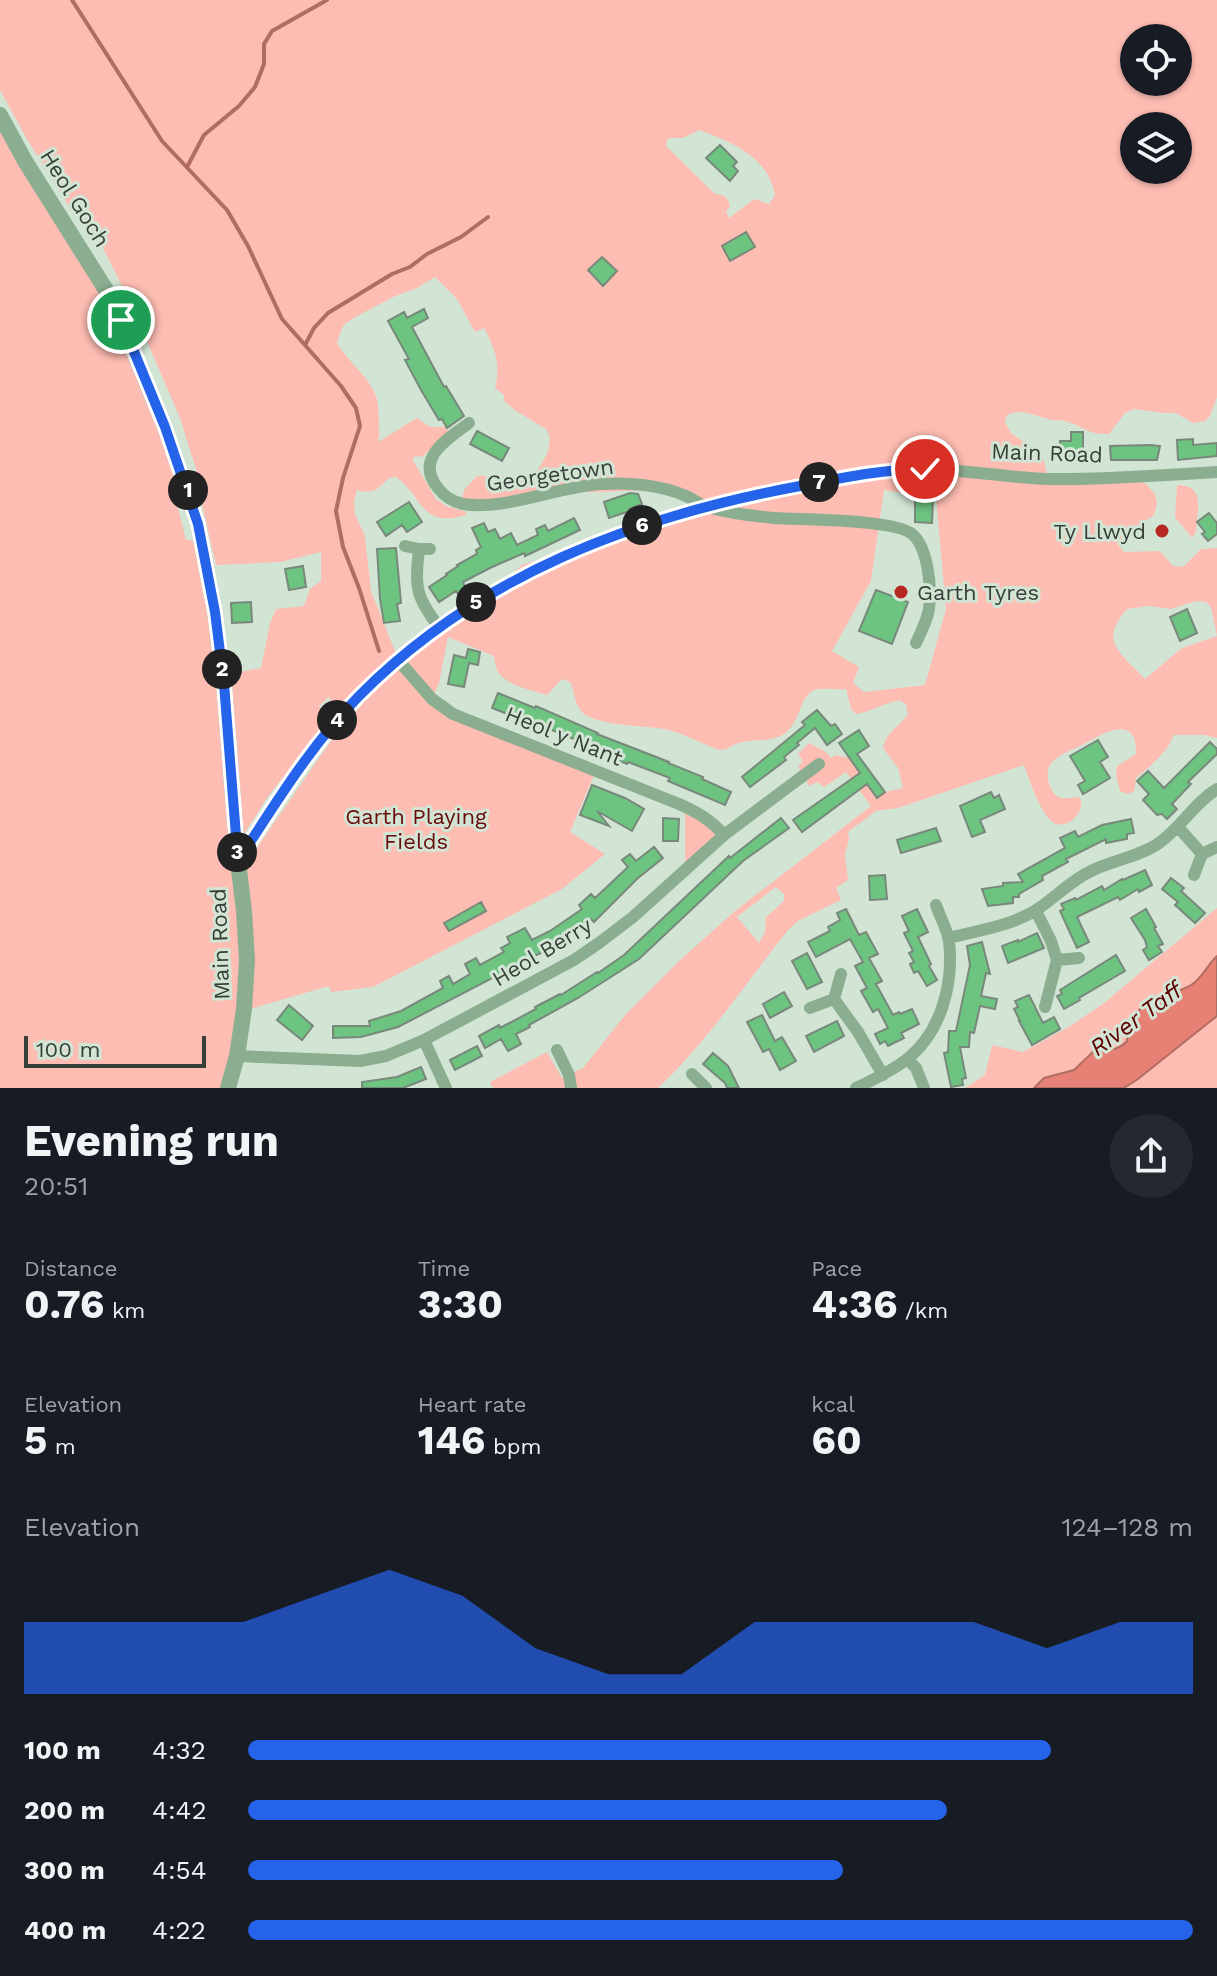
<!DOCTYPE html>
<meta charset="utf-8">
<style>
:root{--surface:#171b24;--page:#242831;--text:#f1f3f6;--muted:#9ea1a6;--accent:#2563eb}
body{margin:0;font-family:"Work Sans",sans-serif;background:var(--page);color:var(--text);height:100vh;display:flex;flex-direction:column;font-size:30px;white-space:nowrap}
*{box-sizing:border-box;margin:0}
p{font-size:26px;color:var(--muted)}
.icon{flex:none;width:44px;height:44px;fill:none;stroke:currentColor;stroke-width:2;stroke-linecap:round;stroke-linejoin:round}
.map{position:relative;height:1088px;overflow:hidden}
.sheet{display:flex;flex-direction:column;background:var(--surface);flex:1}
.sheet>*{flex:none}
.controls{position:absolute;left:1120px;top:24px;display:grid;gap:16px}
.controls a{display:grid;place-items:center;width:72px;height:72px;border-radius:50%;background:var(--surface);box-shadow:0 2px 6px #0004;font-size:40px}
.scale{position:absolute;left:24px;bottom:20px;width:182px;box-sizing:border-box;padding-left:8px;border:4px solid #373f38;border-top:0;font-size:22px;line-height:28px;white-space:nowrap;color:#373f38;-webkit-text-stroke:6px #d2e5d5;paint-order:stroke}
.pin{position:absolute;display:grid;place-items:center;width:68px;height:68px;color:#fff;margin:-34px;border:4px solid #fff;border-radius:50%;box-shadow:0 2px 8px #0007}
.km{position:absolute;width:40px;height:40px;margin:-20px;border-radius:50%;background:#222;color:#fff;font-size:22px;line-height:40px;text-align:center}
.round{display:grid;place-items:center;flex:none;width:84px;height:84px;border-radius:42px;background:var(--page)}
.overview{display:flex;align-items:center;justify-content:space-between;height:136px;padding:0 24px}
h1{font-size:44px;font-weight:700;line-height:60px}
.metrics{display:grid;grid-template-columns:repeat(3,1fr);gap:12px;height:136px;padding:8px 24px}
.metrics div{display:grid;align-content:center}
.metrics b{font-size:40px;font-weight:700}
.metrics small{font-size:22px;font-weight:400}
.metrics p{font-size:22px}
.chart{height:224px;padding:16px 24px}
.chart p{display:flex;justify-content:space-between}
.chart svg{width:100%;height:144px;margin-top:8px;fill:var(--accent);opacity:.7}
ul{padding:0 24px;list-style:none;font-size:26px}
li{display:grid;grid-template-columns:128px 96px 1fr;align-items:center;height:60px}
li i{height:20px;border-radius:10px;background:var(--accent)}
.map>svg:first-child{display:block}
.green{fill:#febdb3;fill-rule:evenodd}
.water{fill:#e78175;stroke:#b26d63;stroke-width:2}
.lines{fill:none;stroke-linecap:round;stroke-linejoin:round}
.stream{stroke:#b26d63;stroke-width:4}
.building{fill:#6dc380;stroke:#78897b;stroke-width:2}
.minor{stroke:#8bae90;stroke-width:12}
.tertiary{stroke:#8bae90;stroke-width:16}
.route-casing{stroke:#fff;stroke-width:16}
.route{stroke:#2563eb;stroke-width:10}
.poi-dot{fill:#b62722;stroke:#d2e5d5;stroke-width:3}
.labels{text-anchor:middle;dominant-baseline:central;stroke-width:6;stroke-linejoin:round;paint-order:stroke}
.street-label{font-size:22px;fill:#373f38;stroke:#d2e5d5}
.poi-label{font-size:22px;fill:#373f38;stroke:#d2e5d5;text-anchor:end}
.park-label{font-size:22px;fill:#690b0a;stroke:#d2e5d5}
.water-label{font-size:24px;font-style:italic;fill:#5e0001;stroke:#d2e5d5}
</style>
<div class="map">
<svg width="1217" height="1088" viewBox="0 0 1217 1088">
<rect width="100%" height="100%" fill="#d2e5d5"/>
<path class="green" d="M0,0H1217V397L1210,416L1205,421L1193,423L1176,413H1164L1134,409L1125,413L1109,434C1087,435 1084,426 1065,421C1061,420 1056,420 1052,420C1037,417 1021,407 1007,415L1005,422L1011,433L1036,451L1044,461L1048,478L1133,477L1146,484L1155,494L1157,503L1154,515C1140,525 1127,530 1120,547L1124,552L1158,551L1163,554L1173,566L1183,567L1201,549L1217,548V738L1204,735H1174C1166,754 1152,764 1136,778L1135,787L1133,792L1127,794L1120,791L1116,775L1117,766L1136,754C1137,712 1102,734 1082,745C1072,750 1056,755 1050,765C1044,775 1050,795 1061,798C1067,799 1074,797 1080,797C1086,813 1067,830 1054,823C1041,816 1029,779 1024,765L898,808L876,811L848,832L849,839L845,855L848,880L836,888L841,900L798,921L788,930C745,984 708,1041 658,1088H493L490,1082L547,1052L562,1078L583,1068L626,1014L678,962L735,911L871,806L846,772L824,787L817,782L809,786L798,766L802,763V759L798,754L809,743L826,752L831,758L836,755L852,759L858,754L868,769L861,774L885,792L903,788L898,768L883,748C885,733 900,726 908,714L906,704L899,700C884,703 871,712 856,714L851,709L846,689C836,690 822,687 814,690C803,696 802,707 797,717C782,749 761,735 736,744C729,747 727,750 719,750C704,744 688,736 672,731C649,724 596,728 581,711C574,703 575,691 570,682L562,679L547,695C532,690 505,686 497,670C495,666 495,661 494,656L448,637L439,683L432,699L596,770L570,832L605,854L562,889L373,987L331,992L329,986L250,1009L245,865L328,745L370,695L361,694L353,691L338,707L328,697L319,706L330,717L267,798L241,839L229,674L261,668L270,623L276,609L304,606L310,589L321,581V552L280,562L216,565L202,504L196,487L201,485L180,418L130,302L100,242L70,208L28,141L0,90ZM1134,38H1178V82H1134ZM1134,126H1178V170H1134ZM699,130C732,142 768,157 775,195L769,204L754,199L729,218L726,212L730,206C728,198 724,194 715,194L666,146L668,138H683ZM435,277L457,299L475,332L484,328C495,349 501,364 495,388L504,395V401L516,411L546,429L550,437L548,452L538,470L527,475L477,476L464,490L461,504L569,491C599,495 630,487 660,493C674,496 689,502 703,506L568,555L534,561L522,565L515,571L507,591L483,605L450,630L446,622L399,661L371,591L365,536L355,514L354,502L357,490C375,494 376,490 389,478L396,477C423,496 420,529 466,515V512L446,506L436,499L412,459L416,456L422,457L448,431L446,427H430L417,418L378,442C380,434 379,430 379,422C378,413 379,405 376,396C368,375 348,362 337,343L343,326L352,319L393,297L417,288ZM884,490L936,498L946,609L925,685L864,692L853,683L859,667L832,651L871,581ZM1196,601L1206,602L1211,607L1217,636L1182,648L1145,679C1121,653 1098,642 1127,609L1149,606L1171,609ZM776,887L784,894V901L766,917L765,932L759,943L737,917Z
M0,120L99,283L188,498L175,496L186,540L198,541L210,594L237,869L241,1017L222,1088H0Z
M1177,485C1208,485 1196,513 1196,532L1192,538L1175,517Z
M685,806L724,835L685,870Z
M1217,908V956L1208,965L1202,976L1194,984L1181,990L1128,1030L1127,1041C1118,1051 1110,1050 1098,1047L1074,1070L1035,1085L1034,1088H965L985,1075L992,1045L1023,1052L1072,1025L1104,1003Z
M1217,1016V1088H1124L1164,1059Z"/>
<path class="water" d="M1217,956V1016L1138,1079L1124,1088H1034L1044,1078L1074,1070L1098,1047C1110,1050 1118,1051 1127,1041C1129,998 1163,1001 1191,985C1202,979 1207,965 1217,956Z"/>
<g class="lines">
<path class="stream" d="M72,0L162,141L227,210L248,246L282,319L341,386L356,408L360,426L343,478L336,511L343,547L359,588L379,651
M187,167L204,135L239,106L255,87L264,64V44L272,31L327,0
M305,345L314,328L328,313L392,274L410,267L427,254L461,237L488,217"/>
</g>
<path class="building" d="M720,145L737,162L733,166L738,171L730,181L706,158Z
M746,232L755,247L730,261L722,246Z
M602,257L617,271L603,286L588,270Z
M424,309L428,318L412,327L444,387L446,386L464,416L447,428L442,419L439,420L421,390L405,360L409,359L388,321L404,312L407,318Z
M477,431L509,448L502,461L470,444Z
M1071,432H1083V451H1078V461L1060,460V441H1071Z
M1193,439V445L1217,443V456L1178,460L1177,440Z
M1151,445L1160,446L1157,460H1111L1110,446Z
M630,493L638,494L642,504L629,509L630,511L609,518L604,502Z
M915,499H933L932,523L915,522Z
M409,502L422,522L407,532L402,525L386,536L377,522Z
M1209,513L1217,523V534L1208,541L1202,534L1205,532L1197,522Z
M574,518L580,530L525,556L524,553L490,568L463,582L466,589L458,594L456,591L439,602L429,587L447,575L446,574L458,566L457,565L477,554L476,550L481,547L472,528L484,523L488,532L495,529L500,539L511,533L517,545L538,535L536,529L545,525L548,531Z
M396,548L401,603L397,604L400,621L384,623L380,599L377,549Z
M303,566L306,587L289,590L285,569Z
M876,590L908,602L892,644L859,631Z
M251,602L252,622L232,623L231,603Z
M1187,609L1197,633L1180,641L1170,617Z
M468,649L480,652L478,665L469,663L464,687L448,684L454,655L466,658Z
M498,693L535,708L536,706L598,733L597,734L669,762L668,763L703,777L702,779L731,792L725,805L668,781L670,778L628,762L627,764L617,760L600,753L601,750L520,717V719L492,708Z
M817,710L831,726L835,724L842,734L827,745L815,728L797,743L799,745L784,757L786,760L750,787L742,777L805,725L802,722Z
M859,730L869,746L857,754L885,792L877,798L867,784L802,832L793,820L860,773L839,743Z
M1098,740L1108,757L1100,762L1110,778L1083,794L1078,785L1085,781L1070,756Z
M1210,742L1217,749V754L1188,782L1191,784L1172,804L1177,809L1167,819L1162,814L1157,815L1143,800L1149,794L1137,781L1148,771L1164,788Z
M592,785L625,798L644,809L632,831L597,811L609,826L580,815Z
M991,792L994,798L999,795L1005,809L980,820L985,832L972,837L960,806Z
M663,818L679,819L678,841H663Z
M781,818L789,828L743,861L639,959L578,998L529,1025L530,1027L516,1034L521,1044L508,1051L501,1039L485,1048L479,1036L499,1025L500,1028L536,1009L535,1007L560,994L561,995L597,972L598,973L624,955L729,856L730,858Z
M1131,819L1134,833L1127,834V839L1106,843V839L1066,859L1068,862L1042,876L1043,880L1019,894V897H1013V903L988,906L982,889L1003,886V883L1023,882L1018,874L1065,848L1060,838L1075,831L1078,837L1102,825Z
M936,828L941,841L901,853L897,840Z
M654,847L663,858L638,878L594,922L591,919L560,939L562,942L398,1027L361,1037L333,1038V1026H370L369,1021L401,1011L443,988L440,981L449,976L453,984L470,974L465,964L476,958L480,965L504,952L501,948L510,943L507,937L525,928L532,940L550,931L582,909L579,905L591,894L595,898L628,867L622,860L630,854L636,861Z
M1145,870L1152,885L1139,892L1138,889L1120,900L1118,897L1077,917L1089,942L1077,948L1060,911L1064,909L1061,904L1075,898L1076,900L1102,886L1104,890L1122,879L1123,880Z
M885,875L887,899L870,900L869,876Z
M1171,878L1184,888L1181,891L1205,913L1195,923L1175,905L1178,902L1162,889Z
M481,902L486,911L449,931L444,923Z
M846,909L859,935L866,932L878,954L869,958L882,981L876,984L893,1015L899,1012L900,1014L912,1009L919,1024L901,1033L904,1038L888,1046L885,1041L880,1044L875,1034L888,1028L878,1009L873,1012L861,991L867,988L855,966L863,962L850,939L816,957L808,942L830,931L828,927L840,920L837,913Z
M917,909L928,932L918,937L931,964L929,966L937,980L927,986L918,971L914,973L910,964L914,962L909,953L913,951L904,933L909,931L902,916Z
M1146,909L1156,927L1154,928L1163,944L1158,946L1162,952L1149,960L1143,950L1147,947L1145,940L1131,918Z
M1037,933L1044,948L1008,963L1002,946L1018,940V942Z
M982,942L990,974L986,973L981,996L997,999L995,1009L980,1006L974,1033L970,1032L969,1047H960L966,1078L962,1079L963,1085L951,1087L944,1053L948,1052L949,1031H956L970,965L967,946Z
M807,953L822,982L807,989L792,961Z
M1116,955L1125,971L1079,998L1080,1000L1064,1009L1057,996L1062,994L1060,990Z
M784,992L792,1006L770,1018L763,1004Z
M1029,995L1043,1023L1054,1017L1060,1029L1032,1045L1019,1021H1020L1014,1009L1018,1007L1015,1001Z
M289,1005L313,1026L302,1040L277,1020Z
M762,1015L775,1041L782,1037L796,1061L780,1070L769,1049L763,1052L747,1022Z
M837,1021L844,1036L814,1052L806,1036Z
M477,1046L482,1056L455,1070L450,1060Z
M713,1053L728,1066L739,1088H727L725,1083L703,1064Z
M421,1067L426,1079L403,1088H362V1082L397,1077Z"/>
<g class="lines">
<path class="minor" d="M469,423C447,439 414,459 438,488C444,496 453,502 463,504C506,511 558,486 602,484C629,482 661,485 686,496C693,499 700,505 707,507C728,513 752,516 774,518C801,520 894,519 912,534C928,547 932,589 929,609C927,621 921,632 916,643
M405,546L419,549H430
M419,549C415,587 415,596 439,627
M399,661L432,699L453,714L679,804C697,812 711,820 724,835
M1178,827L1202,854L1194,875
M1202,854L1217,847
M238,861C274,804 311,744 360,696C395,661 440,623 482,598C580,540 690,506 801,486C835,480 868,471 903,469C951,467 999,477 1047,479C1104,480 1161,475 1217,472
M1036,911L1051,941L1057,960L1045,1007
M948,938C977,931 1011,926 1036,910C1055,898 1070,881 1091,871C1113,860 1139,857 1159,843C1181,828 1194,803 1217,789
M1057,960L1079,958
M834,999L858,1032L883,1075
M810,1008L834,999L841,974
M424,1040L446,1088
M557,1050L569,1075L571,1088
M237,1056L360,1061L386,1056L424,1040L574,960L599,943L633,917L724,835L819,764
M907,1059L916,1068L924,1088
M692,1074L706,1088
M856,1088C873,1080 890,1072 906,1060C941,1033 954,984 949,941C947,929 940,917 936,905"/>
<path class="tertiary" d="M0,115L25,161L106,290L123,326L165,427L198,524L215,612L224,684L238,861L244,911L247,960L244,1009L237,1056L228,1088"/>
</g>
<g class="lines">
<g class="route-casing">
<path id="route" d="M121,320L165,427L198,524L215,612L224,684L238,861C275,804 311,745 359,696C480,574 634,517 800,486C841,478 883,469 925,469"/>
</g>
<use href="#route" class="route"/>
</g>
<g class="poi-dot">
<circle cx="1162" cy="531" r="8"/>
<circle cx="901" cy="592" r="8"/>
</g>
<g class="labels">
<g class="street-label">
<text transform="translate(75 198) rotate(58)">Heol Goch</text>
<text transform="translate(1047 453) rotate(2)">Main Road</text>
<text transform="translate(550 475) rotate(-8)">Georgetown</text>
<text transform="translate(564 736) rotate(22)">Heol y Nant</text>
<text transform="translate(220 944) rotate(-92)">Main Road</text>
<text transform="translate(542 952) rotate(-31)">Heol Berry</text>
</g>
<g class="poi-label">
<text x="1146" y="531">Ty Llwyd</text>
<text x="917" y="592" text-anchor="start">Garth Tyres</text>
</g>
<g class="park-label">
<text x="416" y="816">Garth Playing<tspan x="416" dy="25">Fields</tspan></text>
</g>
<g class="water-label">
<text transform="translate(1136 1019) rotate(-36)">River Taff</text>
</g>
</g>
</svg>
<div class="controls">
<a><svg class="icon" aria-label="locate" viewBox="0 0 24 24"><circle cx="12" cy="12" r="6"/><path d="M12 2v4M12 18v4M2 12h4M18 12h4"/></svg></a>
<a><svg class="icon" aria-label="layers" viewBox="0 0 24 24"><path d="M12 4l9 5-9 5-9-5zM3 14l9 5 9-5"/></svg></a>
</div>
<div class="scale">100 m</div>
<div class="pin" style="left:121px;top:320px;background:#1e9e55"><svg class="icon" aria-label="arrive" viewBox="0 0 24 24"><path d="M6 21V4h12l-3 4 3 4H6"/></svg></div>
<div class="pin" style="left:925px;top:469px;background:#d93025"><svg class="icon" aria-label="check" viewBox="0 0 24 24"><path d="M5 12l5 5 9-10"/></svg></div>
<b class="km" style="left:188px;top:490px">1</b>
<b class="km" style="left:222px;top:669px">2</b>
<b class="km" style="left:237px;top:852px">3</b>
<b class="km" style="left:337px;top:720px">4</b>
<b class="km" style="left:476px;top:602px">5</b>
<b class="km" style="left:642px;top:525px">6</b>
<b class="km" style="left:819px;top:482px">7</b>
</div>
<section class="sheet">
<div class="overview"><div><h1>Evening run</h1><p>20:51</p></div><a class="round"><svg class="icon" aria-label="share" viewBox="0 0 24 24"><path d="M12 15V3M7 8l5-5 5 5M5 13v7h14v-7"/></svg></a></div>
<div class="metrics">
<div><p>Distance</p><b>0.76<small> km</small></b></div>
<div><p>Time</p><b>3:30</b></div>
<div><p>Pace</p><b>4:36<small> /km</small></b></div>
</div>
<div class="metrics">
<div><p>Elevation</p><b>5<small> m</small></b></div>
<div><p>Heart rate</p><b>146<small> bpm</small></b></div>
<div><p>kcal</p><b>60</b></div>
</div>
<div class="chart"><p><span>Elevation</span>124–128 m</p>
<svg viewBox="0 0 160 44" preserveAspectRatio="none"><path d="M0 44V22L10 22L20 22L30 22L40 14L50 6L60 14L70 30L80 38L90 38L100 22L110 22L120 22L130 22L140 30L150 22L160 22V44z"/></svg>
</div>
<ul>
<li><b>100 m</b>4:32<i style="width:85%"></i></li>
<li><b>200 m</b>4:42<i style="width:74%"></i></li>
<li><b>300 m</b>4:54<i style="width:63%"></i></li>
<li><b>400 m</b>4:22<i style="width:100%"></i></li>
</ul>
</section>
